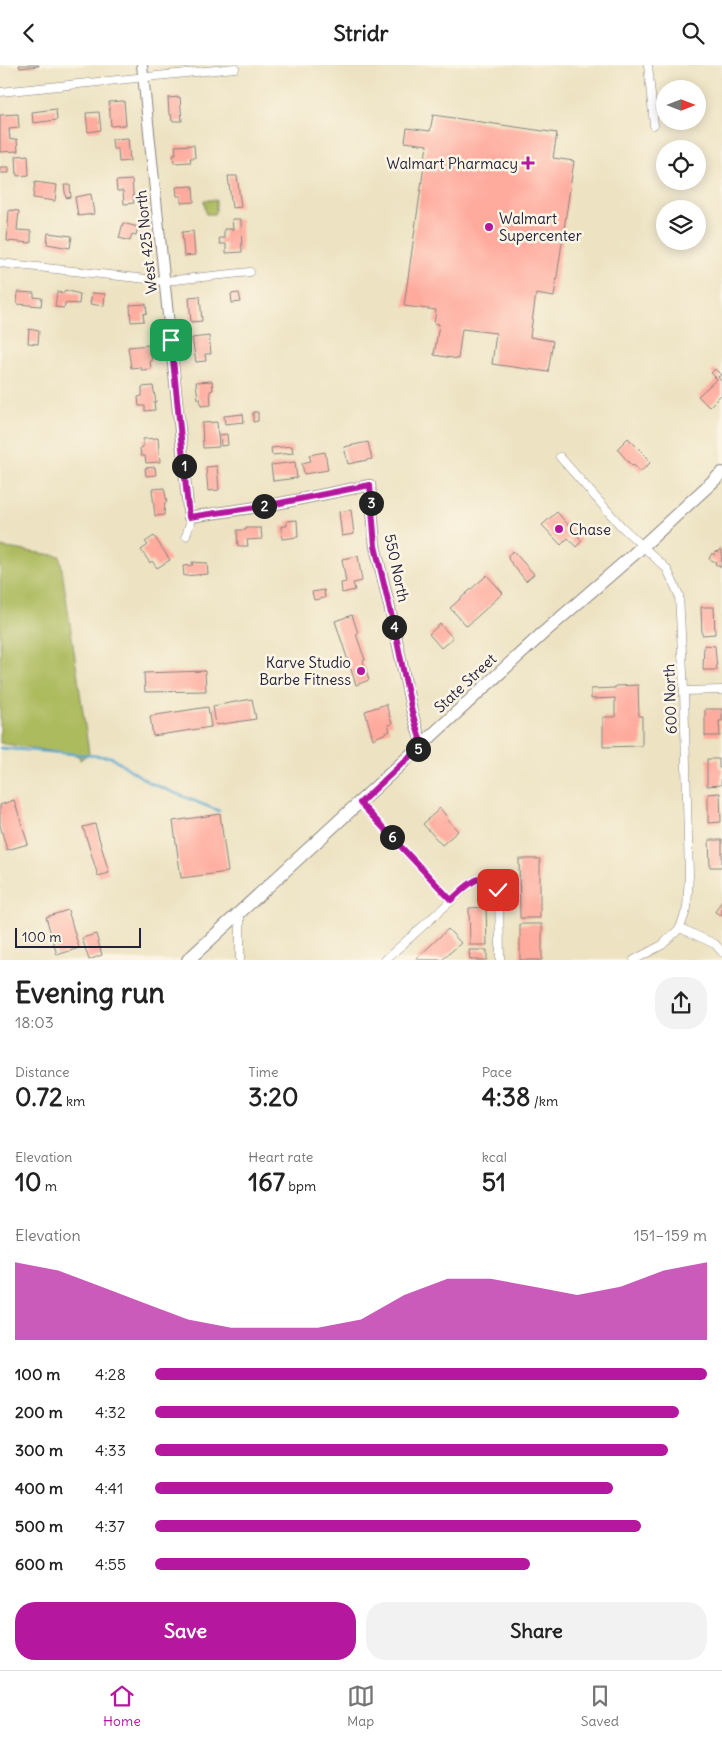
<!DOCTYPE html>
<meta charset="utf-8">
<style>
:root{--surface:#fff;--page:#f2f2f2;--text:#222;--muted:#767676;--line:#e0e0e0;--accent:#b5179e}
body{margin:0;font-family:Delius,sans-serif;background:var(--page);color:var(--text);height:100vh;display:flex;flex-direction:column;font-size:19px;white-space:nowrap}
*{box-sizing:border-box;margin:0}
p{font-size:16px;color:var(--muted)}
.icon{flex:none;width:28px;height:28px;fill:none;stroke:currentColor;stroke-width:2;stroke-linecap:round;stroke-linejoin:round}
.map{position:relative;height:895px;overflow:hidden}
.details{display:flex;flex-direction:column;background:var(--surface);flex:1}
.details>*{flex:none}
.needle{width:32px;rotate:90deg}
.fabs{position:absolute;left:656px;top:15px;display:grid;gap:10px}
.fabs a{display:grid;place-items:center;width:50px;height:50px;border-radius:50%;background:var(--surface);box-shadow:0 2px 12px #0003;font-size:25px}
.scale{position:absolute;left:15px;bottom:12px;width:126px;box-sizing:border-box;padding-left:5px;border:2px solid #22223b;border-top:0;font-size:14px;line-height:18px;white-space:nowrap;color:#22223b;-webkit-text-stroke:4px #fcf5e5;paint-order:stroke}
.pin{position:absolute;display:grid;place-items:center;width:42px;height:42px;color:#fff;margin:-21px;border-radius:10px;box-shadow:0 2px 8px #0006}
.km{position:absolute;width:25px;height:25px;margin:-12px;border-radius:50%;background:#222;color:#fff;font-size:14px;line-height:25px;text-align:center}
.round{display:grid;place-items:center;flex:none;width:52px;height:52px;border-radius:20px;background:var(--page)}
.head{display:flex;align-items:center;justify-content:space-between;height:85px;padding:0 15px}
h1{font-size:28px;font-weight:700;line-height:38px}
.stats{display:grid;grid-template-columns:repeat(3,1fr);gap:8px;height:85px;padding:5px 15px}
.stats div{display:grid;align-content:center}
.stats b{font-size:25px;font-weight:700}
.stats small{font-size:14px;font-weight:400}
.stats p{font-size:14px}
.chart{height:140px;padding:10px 15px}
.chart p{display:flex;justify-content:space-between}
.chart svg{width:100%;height:90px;margin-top:5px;fill:var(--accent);opacity:.7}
.action{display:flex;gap:10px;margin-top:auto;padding:10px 15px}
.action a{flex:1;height:58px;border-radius:20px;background:var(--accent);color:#fff;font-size:20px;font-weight:700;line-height:58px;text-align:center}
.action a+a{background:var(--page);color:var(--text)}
ul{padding:0 15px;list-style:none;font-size:16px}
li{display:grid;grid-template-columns:80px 60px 1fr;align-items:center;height:38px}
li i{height:12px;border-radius:6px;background:var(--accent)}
header{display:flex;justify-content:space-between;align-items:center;height:65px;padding:0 15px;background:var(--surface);font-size:22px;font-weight:700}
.dock{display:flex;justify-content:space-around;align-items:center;height:70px;border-top:1px solid var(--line);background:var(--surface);font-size:14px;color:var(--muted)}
.dock a{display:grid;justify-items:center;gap:2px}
.dock .selected{color:var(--accent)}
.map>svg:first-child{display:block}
.green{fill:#adbb5e;stroke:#686e4c}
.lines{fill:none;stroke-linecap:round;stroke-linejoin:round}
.stream{stroke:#56a9d1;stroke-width:2.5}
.building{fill:#feaa9d}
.minor-casing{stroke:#88827f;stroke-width:9}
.tertiary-casing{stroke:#88827f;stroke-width:12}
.primary-casing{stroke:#88827f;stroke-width:14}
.minor{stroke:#fff;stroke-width:8}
.tertiary{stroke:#fff;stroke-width:10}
.primary{stroke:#fff;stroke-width:12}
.route-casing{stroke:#fff;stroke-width:10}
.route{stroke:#b5179e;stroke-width:6}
.poi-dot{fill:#b5179e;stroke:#fcf5e5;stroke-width:2}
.labels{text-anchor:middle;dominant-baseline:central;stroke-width:5;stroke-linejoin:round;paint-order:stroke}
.poi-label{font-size:15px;fill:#22223b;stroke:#fcf5e5;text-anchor:end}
.street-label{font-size:15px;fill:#22223b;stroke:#fcf5e5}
</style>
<header><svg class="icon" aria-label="back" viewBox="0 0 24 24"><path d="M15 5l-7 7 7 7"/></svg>Stridr<svg class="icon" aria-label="search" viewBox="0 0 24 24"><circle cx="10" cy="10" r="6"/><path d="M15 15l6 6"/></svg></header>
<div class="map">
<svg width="722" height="895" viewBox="0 0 722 895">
<rect width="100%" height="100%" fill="#fcf5e5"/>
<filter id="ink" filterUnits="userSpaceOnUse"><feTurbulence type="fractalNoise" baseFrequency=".02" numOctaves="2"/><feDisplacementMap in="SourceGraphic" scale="10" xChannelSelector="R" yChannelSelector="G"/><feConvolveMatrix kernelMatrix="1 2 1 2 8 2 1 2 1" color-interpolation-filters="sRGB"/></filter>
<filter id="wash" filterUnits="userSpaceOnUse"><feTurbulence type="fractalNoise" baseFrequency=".0096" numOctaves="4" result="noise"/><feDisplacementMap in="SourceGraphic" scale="20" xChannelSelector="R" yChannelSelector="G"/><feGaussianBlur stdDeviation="1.12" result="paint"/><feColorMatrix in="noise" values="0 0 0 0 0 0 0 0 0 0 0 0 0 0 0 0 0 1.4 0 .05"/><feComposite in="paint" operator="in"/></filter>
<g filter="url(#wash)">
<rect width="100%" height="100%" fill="#ede3c3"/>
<path class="green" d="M204,135H216V146L214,149H206Z
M0,482L60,491L89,688L80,695L79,691L74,690L0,678Z"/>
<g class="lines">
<path class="stream" d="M0,683L111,692L150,718L219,746"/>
</g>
<g id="blocks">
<path class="building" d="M19,0H39V1L20,3Z
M180,32L182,56H172L171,49H169L168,33Z
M124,36L126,60L111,61L109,37Z
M56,44L57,55L33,58L32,47Z
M99,47L101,65L88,67L86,48Z
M18,49L19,63L9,64L10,75L17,74L18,86L0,87V50Z
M433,50L557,68L553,93L574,96L554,232L536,229L530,272L553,276L548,307L492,299L496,268L462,264L458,294L434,290L439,259L434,258L436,245L404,241L427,80L405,77L407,63L430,66Z
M128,73L130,96L119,97L118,84H113L112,74Z
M194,80L195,93H190L191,97L174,98L173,89H176L175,81Z
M28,90L29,110L17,111L16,91Z
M0,102H9V108H0Z
M228,111H237L241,142L232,143Z
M132,115L134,138L124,139L123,126H117L116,116Z
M35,117L57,120L55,136L33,133Z
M64,120H70L71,132L66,133Z
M193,121L194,137L181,138V131H177L176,122Z
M91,129L94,149L78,151L75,132Z
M9,145L19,146L17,165L31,166V178L7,176Z
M232,154H241L242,187L226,188V179H220L219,173H224V164H233Z
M123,158L138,162L136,170L132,169L130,176L119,173Z
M193,166L195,190L184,191L182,167Z
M48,168L72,171L70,183L47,179Z
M65,225L80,229L79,239L65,238L64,243L55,242L57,227L64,228Z
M18,227L34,228V232L42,233L41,241L17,239Z
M92,228L105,229L104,241L90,239Z
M239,228L241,237L232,238L231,229Z
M200,231L202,256L191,257L189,232Z
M146,239L147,248L143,249L144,256L131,257L130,240Z
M29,264L39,266L38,279L28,278Z
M209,271L211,289H205L206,296L196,297L192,273Z
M149,280L152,296H150L151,304L141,305V302L131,303L128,282Z
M715,304L721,310L718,312L722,317V329L709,342L698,331L717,314L711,308Z
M212,316L213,325L210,326L211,340L201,341L200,333L198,334L196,317Z
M153,321L156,337H154L155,345L145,346V341H139L138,332L142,331V322Z
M253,347H258V356L253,357Z
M243,349L244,357L225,359L224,351Z
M217,357L219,382L203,383L202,358Z
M227,369L228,380L221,381L220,370Z
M158,373L160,397L146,398L145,391H141L140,383L143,382V374Z
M628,373L648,393L647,395L650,398L640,407L634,400L632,401L617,384Z
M368,377L372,394L348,399L344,382Z
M292,381L293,388L272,390L271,383Z
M325,387L328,405L304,409L302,398L311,396L309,390Z
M295,397L297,413L273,416L271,400Z
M217,401L219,425L208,426L206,402Z
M155,402L156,410L146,411L145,403Z
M164,423L167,437H165L164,450L155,451L152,424Z
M351,445L354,469L342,471L339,447Z
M557,447L582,476L576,482L568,473L561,480L542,460Z
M297,455L298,472L282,474L281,461H287V456Z
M246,463H261L262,474L247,475L248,481H238L237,465H246Z
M154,471L170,495L157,503L152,496L150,498L141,485L148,480L145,477Z
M720,484L722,485L721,502L715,499L716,497L709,494L712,488L714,490L716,486L719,487Z
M513,486L534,509L526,516L508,494L509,493L507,491Z
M358,491L362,516L353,518L355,525L342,528L341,518L346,517L342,494Z
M192,497L207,498L208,509L184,511L183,501L193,500Z
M487,510L503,528L467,561L450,543Z
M324,525L325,533L314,535L312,527Z
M701,542H714L715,569L702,570Z
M352,550L358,568L356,569L365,595L363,596L369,615L356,620L335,556Z
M440,559L453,573L441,583L429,569Z
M704,580L715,581L717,605H703Z
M205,606L206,626L145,627L144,608Z
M638,620L639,651H642V681L603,682V652H615V633L591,634V624L615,623V621Z
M252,634L256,654L216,660L213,641Z
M386,639L392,659L388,660L390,666L373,674L365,646Z
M208,642L211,662L153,671L150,651Z
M705,644H722V656H719L720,671H705Z
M707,694H719V703H722L721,720L707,721Z
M720,728L721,757L708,758V729Z
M14,735L28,779L7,785L0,760V740Z
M440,743L447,752L446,753L458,766L442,780L423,759Z
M220,749L228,807L181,813L173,756Z
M95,759L109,808L98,811L83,762Z
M709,775H722V802H710Z
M519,794H540V853H520Z
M722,835V851L715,847Z
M486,842L487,880H470L469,843Z
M68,845L79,883L57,890L46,852Z
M520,859H542V895H520Z
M448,864L461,878L442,895H415Z
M96,869L102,890L89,895L82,873Z
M469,885H487V895H470Z"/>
</g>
</g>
<g filter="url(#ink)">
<use href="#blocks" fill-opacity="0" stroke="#88827f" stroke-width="1"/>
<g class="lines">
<g class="minor-casing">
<path id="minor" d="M648,0L654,60
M0,27L235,3
M0,198L165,216L250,207
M560,392L621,461L667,504L679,530L684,626L689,810L687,843L680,863L662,880L634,895
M186,471L190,458L189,452
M684,626L722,625
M360,738L451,835
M240,848V895
M680,863L715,879L722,887
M385,895L472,817C483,810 492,814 499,825L500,895"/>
</g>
<g class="tertiary-casing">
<path id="tertiary" d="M142,0L189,452L271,440L370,420L375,481L393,557L412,647L422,680"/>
</g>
<g class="primary-casing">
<path id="primary" d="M188,895L542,569L633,490L722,408"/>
</g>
<use href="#minor" class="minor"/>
<use href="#tertiary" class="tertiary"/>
<use href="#primary" class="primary"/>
</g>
</g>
<g class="lines" filter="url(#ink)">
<g class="route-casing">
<path id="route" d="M171,275L189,452L270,440L370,420L375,481L393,557L412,647L422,680L360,738L451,835C464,824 485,798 498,825"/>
</g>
<use href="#route" class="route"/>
</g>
<g class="poi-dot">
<path d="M525.5 90.5h5v5h5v5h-5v5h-5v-5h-5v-5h5z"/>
<circle cx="489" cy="162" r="5"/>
<circle cx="559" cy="464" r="5"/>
<circle cx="361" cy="606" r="5"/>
</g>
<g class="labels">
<g class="poi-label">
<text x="518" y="98">Walmart Pharmacy</text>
<text x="499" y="153" text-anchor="start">Walmart<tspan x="499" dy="17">Supercenter</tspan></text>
<text x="569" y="464" text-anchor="start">Chase</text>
<text x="351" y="597">Karve Studio<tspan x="351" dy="17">Barbe Fitness</tspan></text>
</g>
<g class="street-label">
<text transform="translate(146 177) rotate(-96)">West 425 North</text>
<text transform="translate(397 503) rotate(78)">550 North</text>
<text transform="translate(465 618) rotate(-43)">State Street</text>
<text transform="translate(670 634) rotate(-92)">600 North</text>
</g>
</g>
</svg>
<div class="fabs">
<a><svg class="needle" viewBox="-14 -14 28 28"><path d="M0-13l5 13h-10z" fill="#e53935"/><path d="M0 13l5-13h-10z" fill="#767676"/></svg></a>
<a><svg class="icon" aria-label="locate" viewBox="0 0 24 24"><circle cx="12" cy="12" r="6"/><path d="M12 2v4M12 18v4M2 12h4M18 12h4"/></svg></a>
<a><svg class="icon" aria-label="layers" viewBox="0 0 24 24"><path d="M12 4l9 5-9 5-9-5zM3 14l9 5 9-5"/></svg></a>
</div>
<div class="scale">100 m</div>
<div class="pin" style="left:171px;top:275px;background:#1e9e55"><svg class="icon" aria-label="arrive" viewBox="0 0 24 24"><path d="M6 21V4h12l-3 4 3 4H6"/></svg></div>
<div class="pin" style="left:498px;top:825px;background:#d93025"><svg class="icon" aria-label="check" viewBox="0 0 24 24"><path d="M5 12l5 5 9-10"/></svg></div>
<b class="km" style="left:184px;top:401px">1</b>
<b class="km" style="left:264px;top:441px">2</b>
<b class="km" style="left:371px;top:438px">3</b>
<b class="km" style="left:394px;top:562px">4</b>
<b class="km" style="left:418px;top:684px">5</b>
<b class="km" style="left:392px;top:772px">6</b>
</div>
<section class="details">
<div class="head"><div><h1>Evening run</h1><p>18:03</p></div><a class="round"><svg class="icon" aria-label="share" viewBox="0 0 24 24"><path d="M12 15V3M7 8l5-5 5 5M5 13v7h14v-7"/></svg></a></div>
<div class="stats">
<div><p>Distance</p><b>0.72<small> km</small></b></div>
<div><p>Time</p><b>3:20</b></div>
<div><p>Pace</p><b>4:38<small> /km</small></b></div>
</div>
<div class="stats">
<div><p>Elevation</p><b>10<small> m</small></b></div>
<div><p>Heart rate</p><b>167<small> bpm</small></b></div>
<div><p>kcal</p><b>51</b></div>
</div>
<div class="chart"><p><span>Elevation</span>151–159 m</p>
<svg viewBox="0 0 160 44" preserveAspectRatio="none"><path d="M0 44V6L10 10L20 18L30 26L40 34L50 38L60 38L70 38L80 34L90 22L100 14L110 14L120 18L130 22L140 18L150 10L160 6V44z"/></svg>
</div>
<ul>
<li><b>100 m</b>4:28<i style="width:100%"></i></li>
<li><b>200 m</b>4:32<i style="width:95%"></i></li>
<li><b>300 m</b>4:33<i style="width:93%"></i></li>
<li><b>400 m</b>4:41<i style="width:83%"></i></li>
<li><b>500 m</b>4:37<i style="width:88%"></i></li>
<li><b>600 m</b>4:55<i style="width:68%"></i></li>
</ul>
<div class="action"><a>Save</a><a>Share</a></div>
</section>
<nav class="dock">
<a class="selected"><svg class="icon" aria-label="home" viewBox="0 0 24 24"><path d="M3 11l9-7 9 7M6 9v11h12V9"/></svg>Home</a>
<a><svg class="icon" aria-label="map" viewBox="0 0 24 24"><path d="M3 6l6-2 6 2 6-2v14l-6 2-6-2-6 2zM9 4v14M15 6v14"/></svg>Map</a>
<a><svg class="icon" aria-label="saved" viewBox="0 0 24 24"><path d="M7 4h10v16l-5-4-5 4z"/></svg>Saved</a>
</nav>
